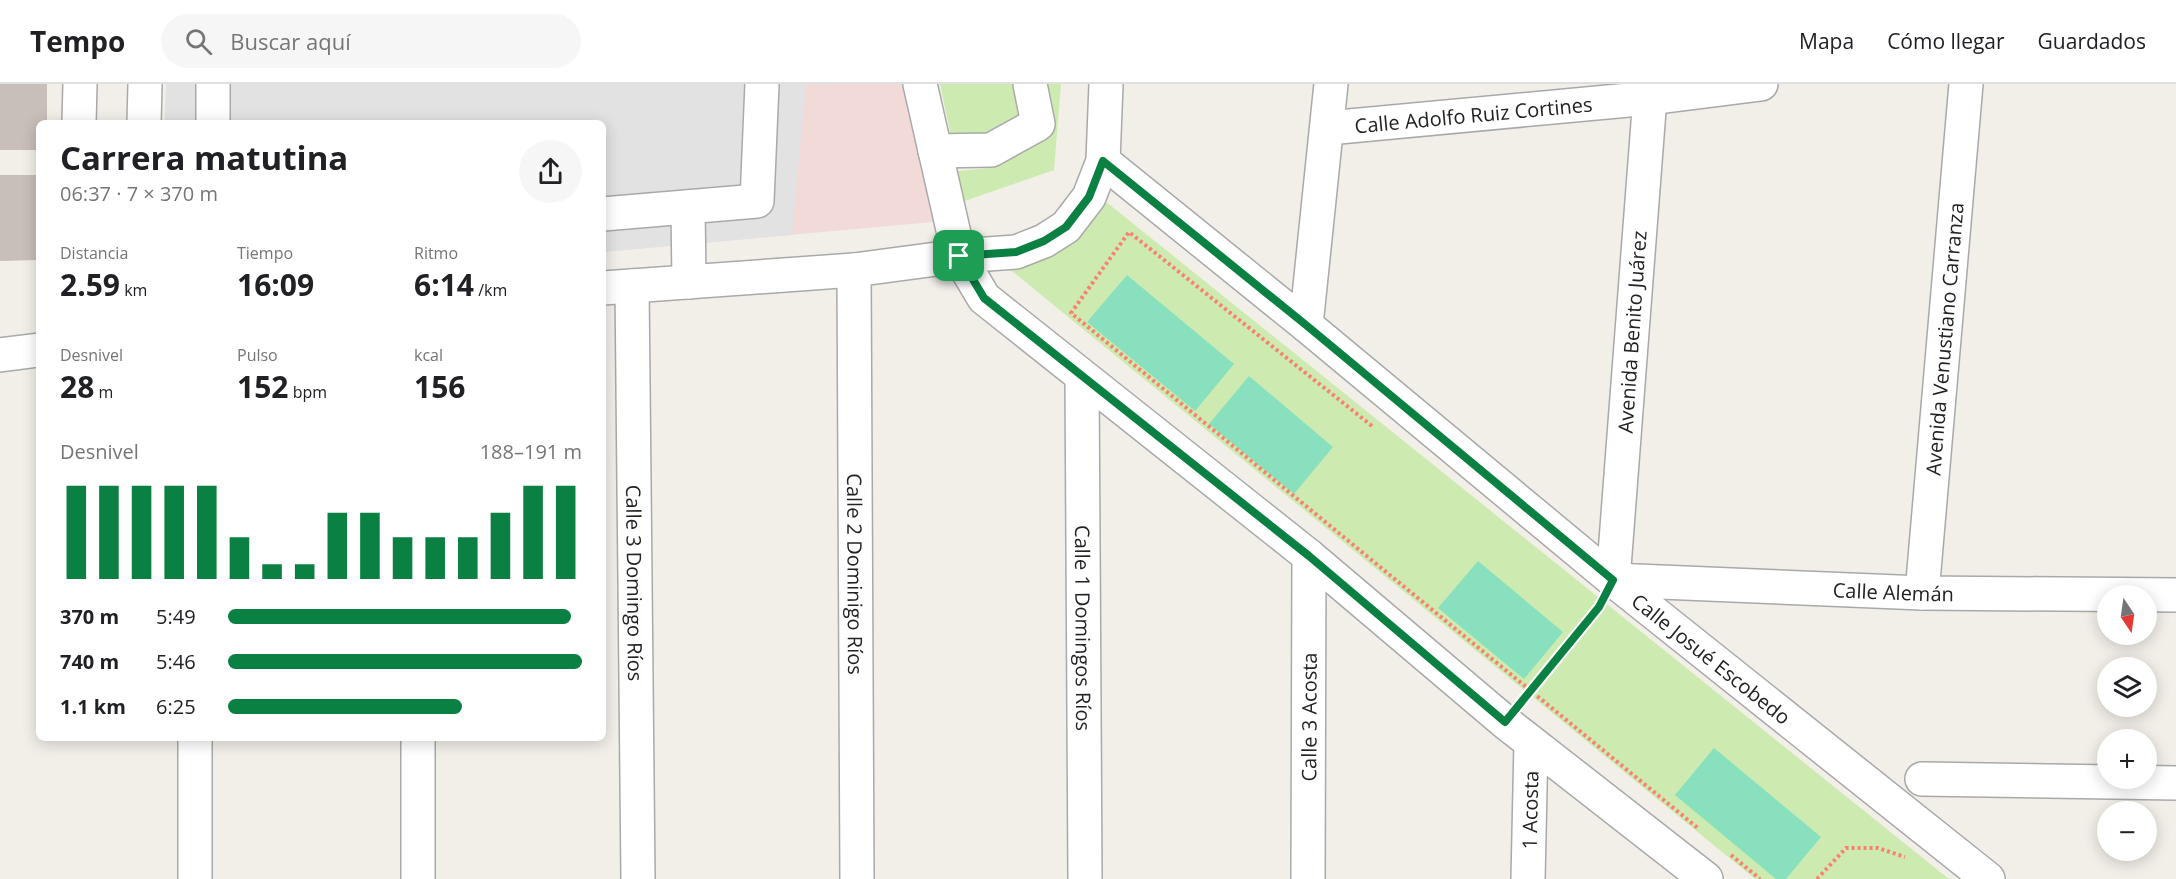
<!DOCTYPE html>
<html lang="es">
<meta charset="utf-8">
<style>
:root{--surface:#fff;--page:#f6f6f6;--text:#202124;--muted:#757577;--line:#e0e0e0;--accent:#0b8043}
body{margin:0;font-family:"Open Sans",sans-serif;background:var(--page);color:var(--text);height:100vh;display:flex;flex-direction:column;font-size:22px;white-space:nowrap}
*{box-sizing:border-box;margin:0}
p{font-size:20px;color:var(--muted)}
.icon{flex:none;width:33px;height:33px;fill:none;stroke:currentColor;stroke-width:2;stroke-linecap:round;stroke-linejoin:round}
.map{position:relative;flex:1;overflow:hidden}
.panel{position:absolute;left:36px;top:36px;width:570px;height:621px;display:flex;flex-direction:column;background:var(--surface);border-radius:9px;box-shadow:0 3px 15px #0003}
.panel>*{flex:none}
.needle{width:39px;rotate:167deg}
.buttons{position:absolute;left:2097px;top:501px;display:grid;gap:12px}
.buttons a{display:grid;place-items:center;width:60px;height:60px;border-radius:50%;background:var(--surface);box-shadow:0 3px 15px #0003;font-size:30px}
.pin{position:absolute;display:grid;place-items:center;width:51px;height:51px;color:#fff;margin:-26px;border-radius:12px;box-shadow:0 3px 9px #0006}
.round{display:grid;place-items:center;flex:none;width:63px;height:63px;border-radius:32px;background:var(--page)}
.head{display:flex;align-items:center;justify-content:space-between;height:102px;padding:0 24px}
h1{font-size:33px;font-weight:700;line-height:45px}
.figures{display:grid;grid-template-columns:repeat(3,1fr);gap:9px;height:102px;padding:6px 24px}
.figures div{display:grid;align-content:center}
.figures b{font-size:30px;font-weight:700}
.figures small{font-size:16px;font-weight:400}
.figures p{font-size:16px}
.chart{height:168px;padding:12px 24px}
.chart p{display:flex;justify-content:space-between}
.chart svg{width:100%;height:108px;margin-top:6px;stroke:var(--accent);stroke-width:6}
ul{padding:0 24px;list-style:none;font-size:20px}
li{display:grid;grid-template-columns:96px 72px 1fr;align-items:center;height:45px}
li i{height:15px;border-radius:8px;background:var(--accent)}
header{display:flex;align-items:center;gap:36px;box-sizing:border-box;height:84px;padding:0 30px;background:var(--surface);border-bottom:2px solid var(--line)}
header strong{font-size:28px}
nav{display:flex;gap:33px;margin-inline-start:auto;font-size:21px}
.search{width:420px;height:54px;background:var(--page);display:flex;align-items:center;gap:15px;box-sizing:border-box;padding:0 21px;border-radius:33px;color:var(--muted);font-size:22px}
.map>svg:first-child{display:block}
.commercial{fill:#f2dad9}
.grass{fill:#cdebb0}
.pitch{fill:#88e0be}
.parking{fill:#e2e2e2}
.building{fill:#c7bfb8}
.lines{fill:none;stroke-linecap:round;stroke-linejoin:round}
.minor-casing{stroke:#a9a9a9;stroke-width:36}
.path{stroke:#fa8072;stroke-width:4;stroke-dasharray:3 3;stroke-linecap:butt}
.minor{stroke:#fff;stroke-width:33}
.route-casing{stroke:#fff;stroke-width:12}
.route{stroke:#0b8043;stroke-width:8}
.labels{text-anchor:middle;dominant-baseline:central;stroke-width:4.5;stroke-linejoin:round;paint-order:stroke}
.street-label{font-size:20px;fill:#222;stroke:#fff}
</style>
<header>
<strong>Tempo</strong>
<div class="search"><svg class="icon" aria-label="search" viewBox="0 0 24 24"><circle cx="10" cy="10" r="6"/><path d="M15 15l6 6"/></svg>Buscar aquí</div>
<nav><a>Mapa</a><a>Cómo llegar</a><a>Guardados</a></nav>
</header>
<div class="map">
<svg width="2176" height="795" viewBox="0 0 2176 795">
<rect width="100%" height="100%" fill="#f2efe9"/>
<path class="commercial" d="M166,0H903L933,138L603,168V39H165Z"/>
<path class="grass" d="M940,0H1015L1021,29L988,50L951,52Z
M1043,0H1061L1054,86L962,118L949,88L990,84L1049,43Z
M1100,113L1949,795H1755L1007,183Z"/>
<path class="pitch" d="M1127,191L1234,280L1195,327L1087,238Z
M1249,292L1333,363L1294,410L1209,340Z
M1478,477L1563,548L1524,595L1438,524Z
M1714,664L1821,753L1786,795H1776L1675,711Z"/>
<path class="parking" d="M166,0H806L792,151L603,168V39H165Z"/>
<path class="building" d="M0,0H47V39H39V66H0Z
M0,91H39V176L0,177Z"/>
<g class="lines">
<g class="minor-casing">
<g id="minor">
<path d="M920,0L959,172L984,214L1309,472L1505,638L1706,795"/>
<path id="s1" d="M1651,0L1613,496L1922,509L2176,511"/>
<path d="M79,39L80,0"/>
<path d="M144,39L145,0"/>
<path d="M213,39V0"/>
<path id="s2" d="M1328,44L1650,14L1761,0"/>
<path d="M935,67L991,66L1038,40L1030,0"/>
<path id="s3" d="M1103,77L1306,241L1613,496L1988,795"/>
<path d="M688,123L689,198"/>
<path d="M603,130L757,117L762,0"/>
<path id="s4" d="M854,186L857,795"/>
<path id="s5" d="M632,202L638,795"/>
<path d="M603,204L854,186L959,172L1016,168L1044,157L1066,143L1089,113L1103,77L1106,0"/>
<path d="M1306,241L1331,0"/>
<path d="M0,271L39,266"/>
<path id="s6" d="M1082,292L1085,795"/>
<path id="s7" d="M1922,509L1966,0"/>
<path d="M195,654V795"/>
<path d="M418,654V795"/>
<path d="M1922,695L2176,699"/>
<path id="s8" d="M1308,795L1309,472"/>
<path id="s9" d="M1528,795L1531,659"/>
</g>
</g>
<path class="path" d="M1372,342L1129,148L1071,229L1699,745
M1525,612L1596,525
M1731,771L1760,795
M1817,795L1846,764H1878L1905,773"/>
<use href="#minor" class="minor"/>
</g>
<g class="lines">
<g class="route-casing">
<path id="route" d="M1103,77L1306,241L1613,496L1599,523L1505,638L1309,472L984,214L959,172L1016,168L1044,157L1066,143L1089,113Z"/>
</g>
<use href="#route" class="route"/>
</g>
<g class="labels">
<g class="street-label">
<text stroke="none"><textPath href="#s2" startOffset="146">Calle Adolfo Ruiz Cortines</textPath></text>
<text transform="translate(1632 248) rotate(-86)">Avenida Benito Juárez</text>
<text stroke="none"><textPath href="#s7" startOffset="255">Avenida Venustiano Carranza</textPath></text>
<text stroke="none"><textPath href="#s4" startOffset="304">Calle 2 Dominigo Ríos</textPath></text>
<text stroke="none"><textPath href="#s5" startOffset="297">Calle 3 Domingo Ríos</textPath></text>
<text stroke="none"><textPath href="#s1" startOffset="778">Calle Alemán</textPath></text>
<text stroke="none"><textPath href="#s6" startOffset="252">Calle 1 Domingos Ríos</textPath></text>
<text stroke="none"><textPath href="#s3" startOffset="786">Calle Josué Escobedo</textPath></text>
<text stroke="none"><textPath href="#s8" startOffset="162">Calle 3 Acosta</textPath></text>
<text stroke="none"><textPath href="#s9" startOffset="69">1 Acosta</textPath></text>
</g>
</g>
</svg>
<div class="buttons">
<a><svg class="needle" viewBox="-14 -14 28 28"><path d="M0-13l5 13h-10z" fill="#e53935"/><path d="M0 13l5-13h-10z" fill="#757577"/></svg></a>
<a><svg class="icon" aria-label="layers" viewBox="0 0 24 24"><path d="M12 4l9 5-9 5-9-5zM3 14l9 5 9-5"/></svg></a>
<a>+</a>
<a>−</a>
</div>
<div class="pin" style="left:959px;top:172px;background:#1e9e55"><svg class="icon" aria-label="arrive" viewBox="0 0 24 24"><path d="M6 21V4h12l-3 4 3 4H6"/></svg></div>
<section class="panel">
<div class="head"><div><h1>Carrera matutina</h1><p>06:37 · 7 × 370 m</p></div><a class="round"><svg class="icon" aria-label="share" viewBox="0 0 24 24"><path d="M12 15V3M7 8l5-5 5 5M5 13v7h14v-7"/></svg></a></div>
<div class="figures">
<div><p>Distancia</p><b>2.59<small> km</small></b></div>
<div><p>Tiempo</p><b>16:09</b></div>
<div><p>Ritmo</p><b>6:14<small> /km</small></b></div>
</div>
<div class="figures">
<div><p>Desnivel</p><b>28<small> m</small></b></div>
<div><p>Pulso</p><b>152<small> bpm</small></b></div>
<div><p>kcal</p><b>156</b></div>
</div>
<div class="chart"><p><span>Desnivel</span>188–191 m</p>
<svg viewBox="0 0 160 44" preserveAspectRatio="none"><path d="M5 44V6M15 44V6M25 44V6M35 44V6M45 44V6M55 44V27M65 44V38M75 44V38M85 44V17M95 44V17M105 44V27M115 44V27M125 44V27M135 44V17M145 44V6M155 44V6"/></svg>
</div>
<ul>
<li><b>370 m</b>5:49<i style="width:97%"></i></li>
<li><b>740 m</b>5:46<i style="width:100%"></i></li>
<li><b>1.1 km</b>6:25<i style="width:66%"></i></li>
</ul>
</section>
</div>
